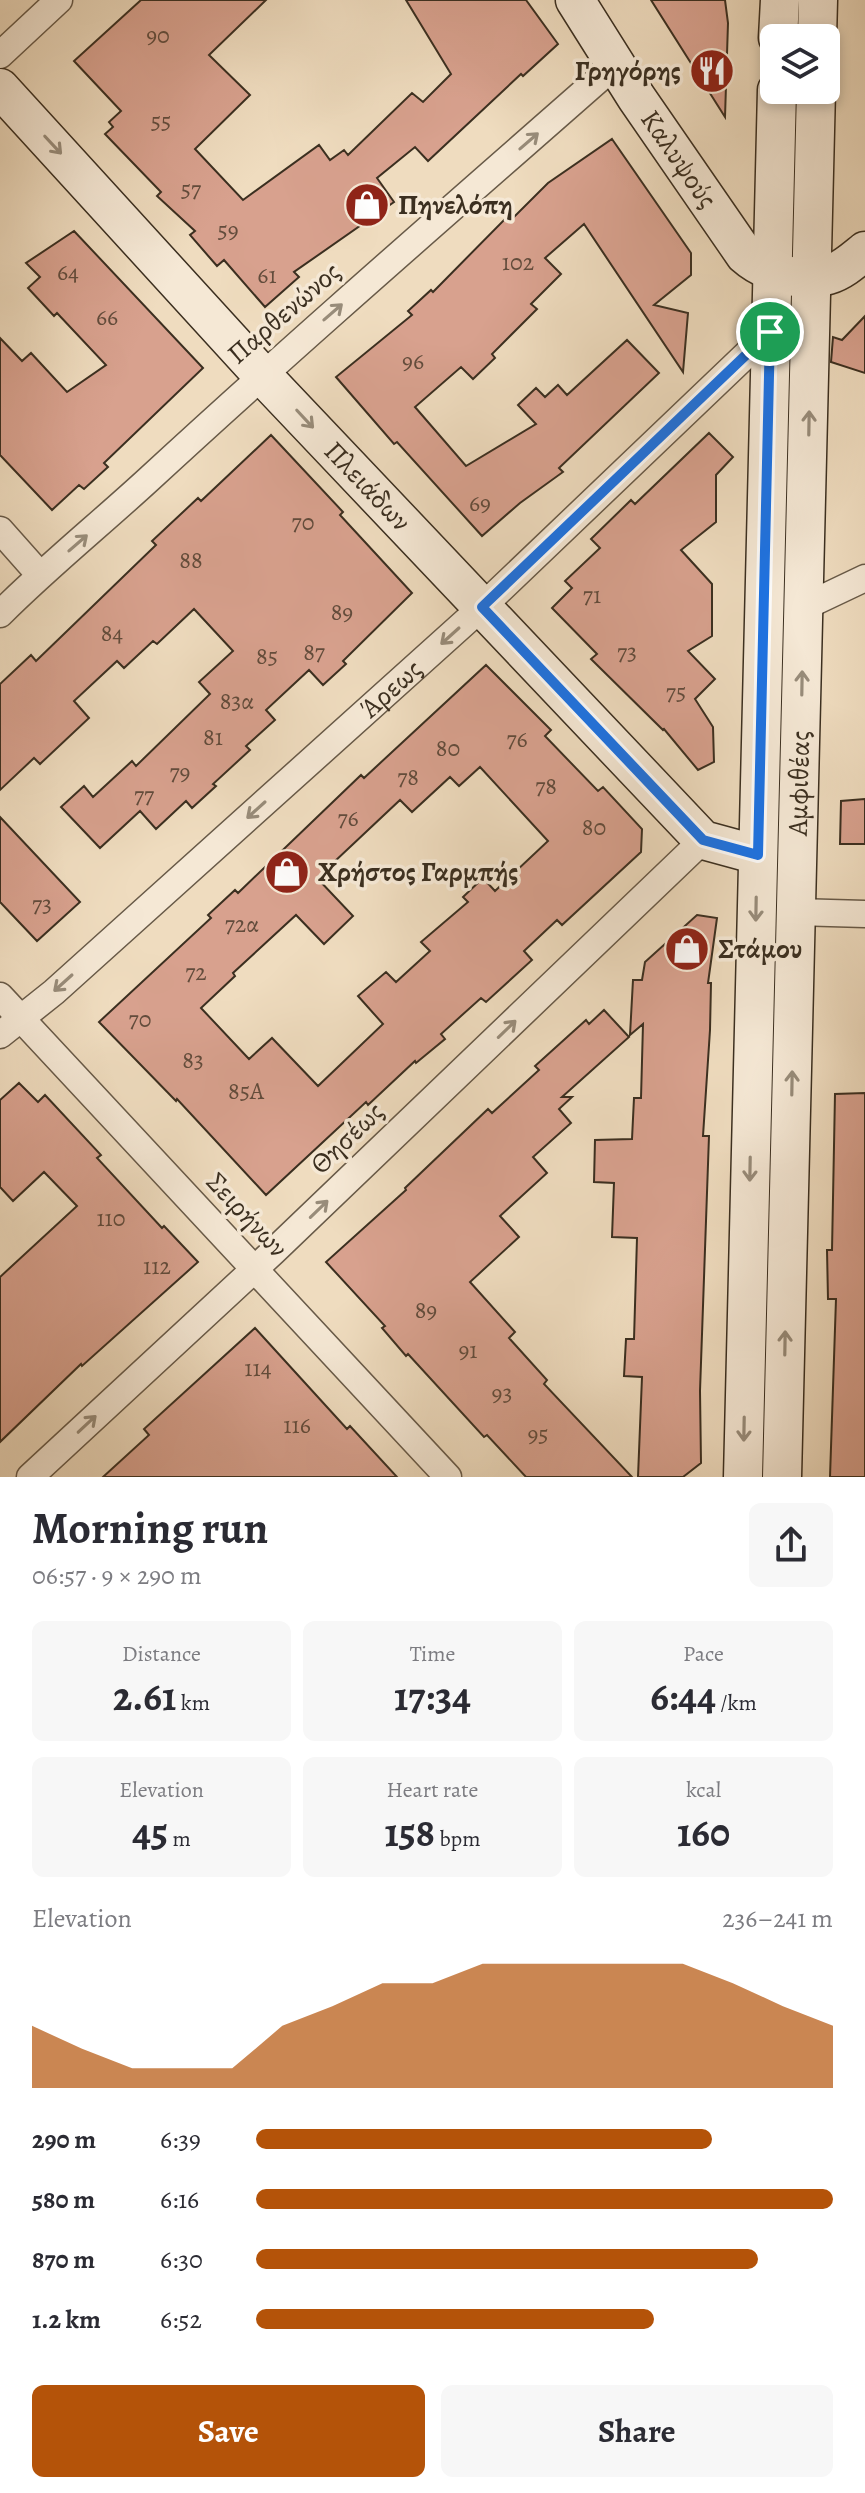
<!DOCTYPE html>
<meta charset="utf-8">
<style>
:root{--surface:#fff;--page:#f7f7f7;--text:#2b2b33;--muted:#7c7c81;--accent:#b45309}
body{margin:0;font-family:Alegreya,serif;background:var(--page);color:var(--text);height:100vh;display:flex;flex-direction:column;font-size:30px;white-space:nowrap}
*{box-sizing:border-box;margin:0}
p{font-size:26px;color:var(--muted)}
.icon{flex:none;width:44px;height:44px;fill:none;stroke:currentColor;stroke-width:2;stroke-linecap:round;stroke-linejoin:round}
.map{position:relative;height:1477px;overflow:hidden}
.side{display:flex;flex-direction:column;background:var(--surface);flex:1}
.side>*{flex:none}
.fabs{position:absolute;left:760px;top:24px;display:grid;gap:16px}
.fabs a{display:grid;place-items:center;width:80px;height:80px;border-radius:12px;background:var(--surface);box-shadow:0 4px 12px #0003;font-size:40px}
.pin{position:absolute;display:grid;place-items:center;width:68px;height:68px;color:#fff;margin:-34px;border:4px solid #fff;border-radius:50%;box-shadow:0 2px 8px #0007}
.round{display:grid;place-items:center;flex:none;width:84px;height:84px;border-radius:12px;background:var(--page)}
.summary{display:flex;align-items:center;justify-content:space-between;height:136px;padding:0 32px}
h1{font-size:44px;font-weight:600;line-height:60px}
.metrics{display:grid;grid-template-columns:repeat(3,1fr);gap:12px;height:136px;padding:8px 32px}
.metrics div{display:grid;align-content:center;border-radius:12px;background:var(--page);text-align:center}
.metrics b{font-size:40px;font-weight:600}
.metrics small{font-size:22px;font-weight:400}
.metrics p{font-size:22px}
.chart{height:224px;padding:16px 32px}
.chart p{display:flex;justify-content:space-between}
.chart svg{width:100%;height:144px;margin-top:8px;fill:var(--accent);opacity:.7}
.button{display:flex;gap:16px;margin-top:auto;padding:16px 32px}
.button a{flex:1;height:92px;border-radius:12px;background:var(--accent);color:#fff;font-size:32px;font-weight:600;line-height:92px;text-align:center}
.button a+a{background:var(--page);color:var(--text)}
ul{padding:0 32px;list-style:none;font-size:26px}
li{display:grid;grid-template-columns:128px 96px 1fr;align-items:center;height:60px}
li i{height:20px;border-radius:10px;background:var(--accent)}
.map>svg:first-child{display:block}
.building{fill:#d8a18e;stroke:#3b2f20;stroke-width:2;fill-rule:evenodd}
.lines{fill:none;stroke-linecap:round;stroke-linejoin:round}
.street-casing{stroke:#685a48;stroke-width:29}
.secondary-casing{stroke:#3b2f20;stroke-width:41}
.street{stroke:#f5e8d5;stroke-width:26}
.secondary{stroke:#f5e8d5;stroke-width:38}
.oneway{stroke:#988c7a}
.route-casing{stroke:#fff;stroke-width:16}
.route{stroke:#1a73e8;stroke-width:10}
.labels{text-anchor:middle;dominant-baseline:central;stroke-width:7;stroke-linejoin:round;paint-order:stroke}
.number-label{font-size:24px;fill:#624c3c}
.poi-label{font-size:28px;font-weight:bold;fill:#3b2f20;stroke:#f5e8d5;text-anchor:start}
.street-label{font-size:28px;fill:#3b2f20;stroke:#f5e8d5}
</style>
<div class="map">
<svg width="865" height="1477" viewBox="0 0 865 1477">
<rect width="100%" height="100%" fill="#efdcbf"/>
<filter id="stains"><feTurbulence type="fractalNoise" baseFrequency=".0025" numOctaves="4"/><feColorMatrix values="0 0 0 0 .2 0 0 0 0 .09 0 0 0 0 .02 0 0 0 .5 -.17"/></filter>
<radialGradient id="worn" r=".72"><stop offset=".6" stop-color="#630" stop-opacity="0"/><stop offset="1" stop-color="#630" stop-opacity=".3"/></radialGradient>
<path class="building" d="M141,0H266L209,55L250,95L195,149L243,200L319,145L330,160L344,150L348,155L412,93L423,102L451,74L406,0H526L558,44L523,76L521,74L428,161L415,147L377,178L394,202L294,272L299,277L265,307L224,260L217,266L190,235L195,231L157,196L161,192L105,134L113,127L109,122L121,111L74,61Z
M651,0H725L728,23L725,117Z
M612,139L691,253V275L654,305L688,313L683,372L584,224L545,258L561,274L531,304L537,309L492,354L495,358L473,379L461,367L415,407L466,466L536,424L518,405L536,388L545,397L558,385L567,395L627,340L659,373L559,468L563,472L520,503L482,536L397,442L394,444L336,377L412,315L408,311L431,290L433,292L505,219L509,222L548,183Z
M74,231L203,368L104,463L108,467L84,489L79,485L52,510L0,455V338L22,361L31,353L67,392L106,365L57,313L54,316L28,288L40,277L26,263Z
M865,316V373L831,362L833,337L842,340Z
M709,433L733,457L716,475V522L681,550L712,584V636L688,651L715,679L695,699L713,727L714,762L698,770L664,729L663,730L591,659L597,654L552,608L572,588L565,581L600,548L591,539L631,500L635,504Z
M271,435L343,512L340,515L412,593L343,661L346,664L323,685L309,670L266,710L275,720L246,746L250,750L213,784L216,786L192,808L186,801L156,829L140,811L100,848L61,807L84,786L93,797L132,761L136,766L210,694L199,682L233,651L194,609L157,644L153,641L124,668L117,661L74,701L89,718L40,764L34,758L0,790V684L31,655L36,661L156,545L152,541L198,498L201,501Z
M486,665L551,730L545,736L598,791L603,787L642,829L641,852L562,925L557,920L524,951L532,960L486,1002L481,998L441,1034L445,1039L416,1063L415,1061L368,1105L366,1102L266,1195L177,1099L176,1101L99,1022L211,918L208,915L235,890L238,893L361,775L364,778ZM480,767L548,841L495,891L483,878L463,897L468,902L421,942L430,951L396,982L386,972L358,996L383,1024L318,1086L272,1038L249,1059L201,1008L235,976L233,973L296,915L324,944L353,916L317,878L400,800L412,812L450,777L459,786Z
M865,799V844H840L841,801Z
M0,817L80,902L37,941L0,902Z
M697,915L717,918L708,983H711L710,1030L703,1136H709L700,1391L701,1463L683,1477H638L642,1377L624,1376L626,1339H634L637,1238L612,1237L614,1183L594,1182L595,1140L632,1139L634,1098H641L643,1024L630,1035L633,980H642L645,962Z
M604,1010L629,1037L562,1097H572L559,1109L571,1123L533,1157L547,1173L500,1216L519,1237L470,1282L515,1332L509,1338L547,1380L544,1384L632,1477H526L487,1435L484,1437L408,1354L406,1356L382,1328L385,1326L326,1262L406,1190L405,1188L488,1109L492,1113L539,1070L535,1066L586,1020L589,1024Z
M19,1083L38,1102L45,1095L101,1155L97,1158L162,1228L164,1226L198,1262L82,1366L81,1364L0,1442V1277L77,1206L44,1172L13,1201L0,1187V1100Z
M865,1093V1477H830L836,1299H828L827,1250H832L835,1094Z
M255,1328L347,1429L350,1426L397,1477H103L149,1435L144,1429Z"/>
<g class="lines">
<g class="street-casing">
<g id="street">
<path d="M0,55L59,0"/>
<path d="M0,530L40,575"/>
<path d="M804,607L865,578"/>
<path d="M0,614C47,567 99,525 148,480C302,338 459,202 616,64"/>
<path d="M796,912L865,914"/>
<path d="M0,996L448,1477"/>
<path id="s1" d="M0,1035L54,992L482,607L770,332"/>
<path d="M30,1477L273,1252L703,840"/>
</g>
</g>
<g class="secondary-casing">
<g id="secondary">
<path id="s2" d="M575,0L636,97L745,255C765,273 801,283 828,275C842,271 854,260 865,251"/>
<path d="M778,38L780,0"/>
<path d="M817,38L818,0"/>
<path id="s3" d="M0,88L262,375L703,840L758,855"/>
<path d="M743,1477L777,90"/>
<path id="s4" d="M782,1477L816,90"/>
</g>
</g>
<use href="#street" class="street"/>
<use href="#secondary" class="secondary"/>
</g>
<defs><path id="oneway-shaft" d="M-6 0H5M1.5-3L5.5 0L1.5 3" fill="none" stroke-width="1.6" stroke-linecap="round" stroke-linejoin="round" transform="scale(2)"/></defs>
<g class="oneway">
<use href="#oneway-shaft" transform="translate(529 141) rotate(-41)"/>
<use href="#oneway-shaft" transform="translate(53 145) rotate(47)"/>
<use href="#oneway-shaft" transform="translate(333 312) rotate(-41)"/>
<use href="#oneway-shaft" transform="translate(305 419) rotate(47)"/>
<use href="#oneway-shaft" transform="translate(809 423) rotate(-89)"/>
<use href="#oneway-shaft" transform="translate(78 543) rotate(-41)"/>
<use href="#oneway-shaft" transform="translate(450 636) rotate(138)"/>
<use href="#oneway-shaft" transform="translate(802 683) rotate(-89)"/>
<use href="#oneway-shaft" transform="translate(256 810) rotate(138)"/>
<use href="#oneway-shaft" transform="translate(756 909) rotate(91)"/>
<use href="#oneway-shaft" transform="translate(63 983) rotate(138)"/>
<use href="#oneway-shaft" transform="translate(507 1029) rotate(-44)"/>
<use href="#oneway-shaft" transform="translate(792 1083) rotate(-89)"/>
<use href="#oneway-shaft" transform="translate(750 1169) rotate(91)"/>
<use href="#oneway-shaft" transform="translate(319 1209) rotate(-44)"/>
<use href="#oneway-shaft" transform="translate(785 1343) rotate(-89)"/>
<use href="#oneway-shaft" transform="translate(87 1424) rotate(-43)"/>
<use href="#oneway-shaft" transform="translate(744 1429) rotate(91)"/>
</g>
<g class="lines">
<g class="route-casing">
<path id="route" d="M770,332L758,855L703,840L482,607Z"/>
</g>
<use href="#route" class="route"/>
</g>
<defs>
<g id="restaurant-disc" transform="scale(2.3)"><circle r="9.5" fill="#8f2418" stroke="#f5e8d5"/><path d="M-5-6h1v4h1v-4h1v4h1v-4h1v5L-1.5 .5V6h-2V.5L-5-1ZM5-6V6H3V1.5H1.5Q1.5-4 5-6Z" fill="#fff"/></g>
<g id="shop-disc" transform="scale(2.3)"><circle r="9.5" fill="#8f2418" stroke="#f5e8d5"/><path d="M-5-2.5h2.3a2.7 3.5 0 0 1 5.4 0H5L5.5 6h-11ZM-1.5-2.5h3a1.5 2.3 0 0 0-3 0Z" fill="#fff"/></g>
</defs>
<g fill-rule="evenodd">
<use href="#restaurant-disc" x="712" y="71"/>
<use href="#shop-disc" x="367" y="205"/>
<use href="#shop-disc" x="287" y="872"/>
<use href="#shop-disc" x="687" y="949"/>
</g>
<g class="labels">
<g class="number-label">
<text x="158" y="35">90</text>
<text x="161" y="121">55</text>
<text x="191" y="189">57</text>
<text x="228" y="230">59</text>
<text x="518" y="262">102</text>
<text x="68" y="272">64</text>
<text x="267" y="275">61</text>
<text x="107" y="317">66</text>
<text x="413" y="361">96</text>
<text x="480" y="503">69</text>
<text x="303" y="522">70</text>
<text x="191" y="560">88</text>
<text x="592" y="595">71</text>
<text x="342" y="612">89</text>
<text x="112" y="633">84</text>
<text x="314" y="652">87</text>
<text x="627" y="652">73</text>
<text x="267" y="656">85</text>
<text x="676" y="692">75</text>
<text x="237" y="701">83α</text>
<text x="213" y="737">81</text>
<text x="517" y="739">76</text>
<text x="448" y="748">80</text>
<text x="180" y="772">79</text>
<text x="408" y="777">78</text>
<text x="546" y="786">78</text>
<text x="144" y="795">77</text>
<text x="348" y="818">76</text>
<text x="594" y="827">80</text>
<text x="42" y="904">73</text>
<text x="242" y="924">72α</text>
<text x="196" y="972">72</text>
<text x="140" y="1019">70</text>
<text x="193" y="1060">83</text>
<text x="246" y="1091">85Α</text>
<text x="111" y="1218">110</text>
<text x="157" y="1266">112</text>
<text x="426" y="1310">89</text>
<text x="468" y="1350">91</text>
<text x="258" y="1368">114</text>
<text x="502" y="1393">93</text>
<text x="297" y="1425">116</text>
<text x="538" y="1434">95</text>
</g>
<g class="poi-label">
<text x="681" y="71" text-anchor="end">Γρηγόρης</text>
<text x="398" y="205">Πηνελόπη</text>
<text x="318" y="872">Χρήστος Γαρμπής</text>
<text x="718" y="949">Στάμου</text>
</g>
<g class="street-label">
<text stroke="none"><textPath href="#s2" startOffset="190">Καλυψούς</textPath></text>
<text transform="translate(284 313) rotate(-41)">Παρθενώνος</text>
<text stroke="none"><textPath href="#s3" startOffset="542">Πλειάδων</textPath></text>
<text stroke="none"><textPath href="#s1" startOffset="522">Άρεως</textPath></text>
<text stroke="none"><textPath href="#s4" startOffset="694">Αμφιθέας</textPath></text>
<text transform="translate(347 1138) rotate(-44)">Θησέως</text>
<text transform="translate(247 1215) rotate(47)">Σειρήνων</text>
</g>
</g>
<rect width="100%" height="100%" filter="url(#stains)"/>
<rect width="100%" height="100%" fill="url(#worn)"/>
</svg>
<div class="fabs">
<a><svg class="icon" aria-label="layers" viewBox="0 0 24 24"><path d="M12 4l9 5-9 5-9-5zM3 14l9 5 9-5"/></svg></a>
</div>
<div class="pin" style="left:770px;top:332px;background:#1e9e55"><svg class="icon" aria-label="arrive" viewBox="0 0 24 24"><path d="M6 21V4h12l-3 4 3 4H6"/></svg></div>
</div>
<section class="side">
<div class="summary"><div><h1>Morning run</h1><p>06:57 · 9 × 290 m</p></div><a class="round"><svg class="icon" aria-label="share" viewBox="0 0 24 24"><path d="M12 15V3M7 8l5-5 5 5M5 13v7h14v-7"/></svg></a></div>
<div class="metrics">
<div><p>Distance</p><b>2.61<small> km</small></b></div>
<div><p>Time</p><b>17:34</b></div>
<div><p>Pace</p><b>6:44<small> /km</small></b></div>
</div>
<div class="metrics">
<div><p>Elevation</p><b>45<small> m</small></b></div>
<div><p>Heart rate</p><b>158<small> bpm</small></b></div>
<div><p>kcal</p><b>160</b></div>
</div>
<div class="chart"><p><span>Elevation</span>236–241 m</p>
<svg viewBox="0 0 160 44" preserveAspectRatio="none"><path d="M0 44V25L10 32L20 38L30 38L40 38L50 25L60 19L70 12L80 12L90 6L100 6L110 6L120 6L130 6L140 12L150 19L160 25V44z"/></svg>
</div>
<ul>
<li><b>290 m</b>6:39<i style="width:79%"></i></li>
<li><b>580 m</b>6:16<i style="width:100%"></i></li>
<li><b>870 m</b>6:30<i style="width:87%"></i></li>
<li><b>1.2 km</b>6:52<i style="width:69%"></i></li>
</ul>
<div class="button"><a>Save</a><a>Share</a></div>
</section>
